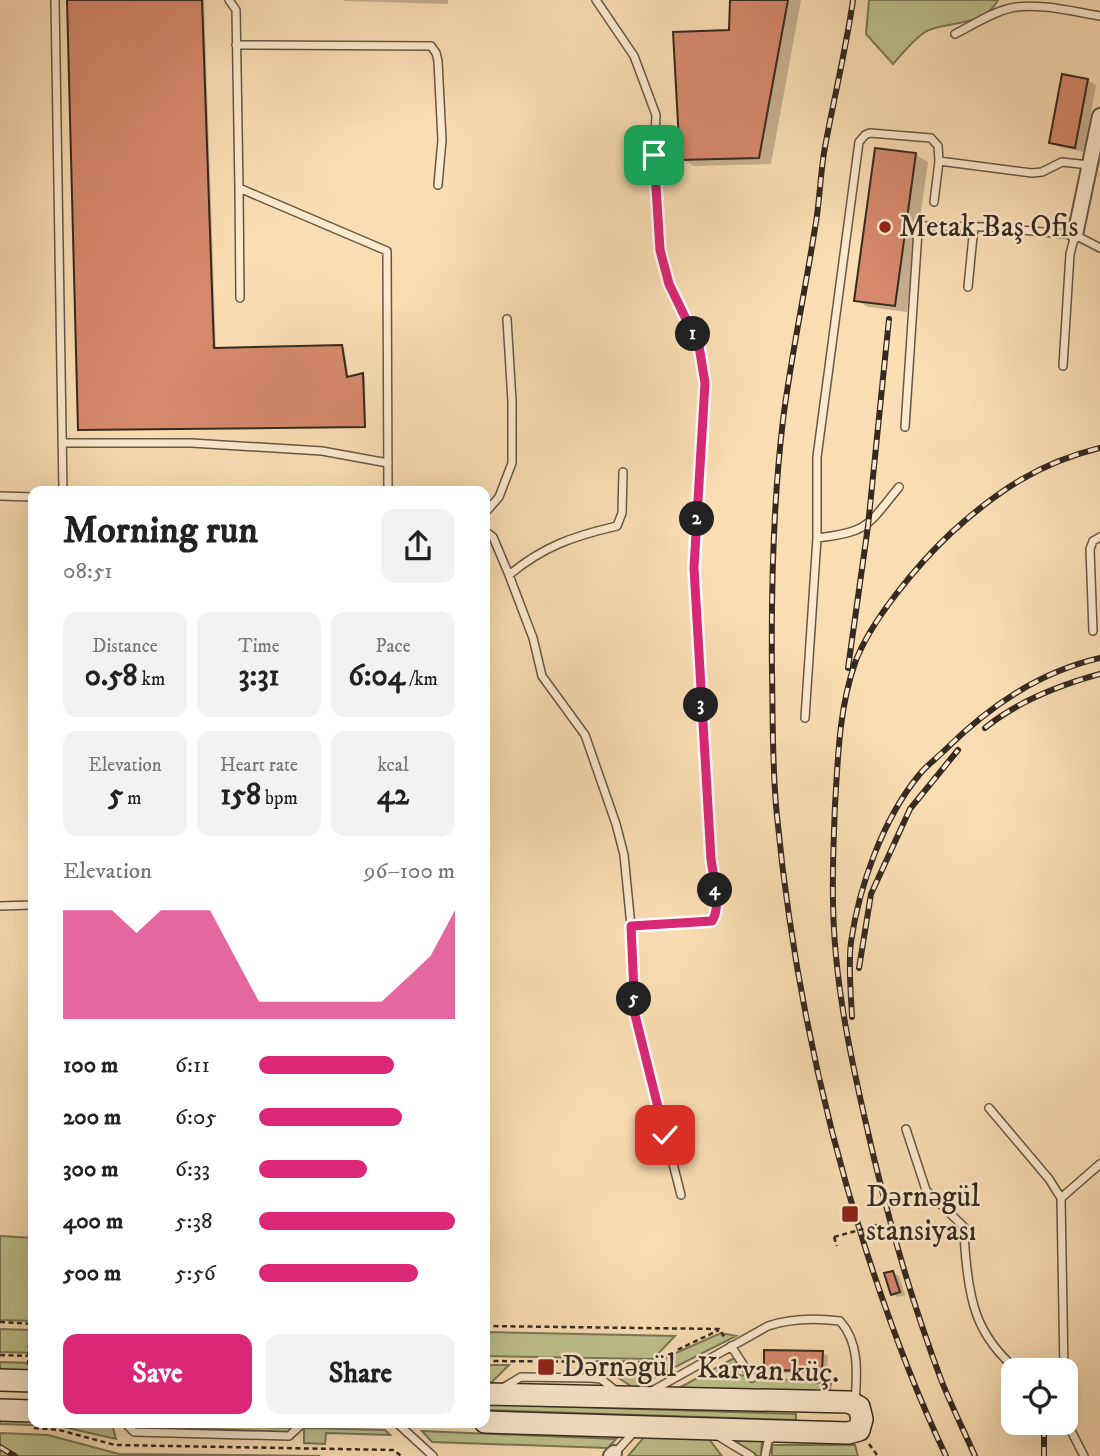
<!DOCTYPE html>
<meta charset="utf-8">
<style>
:root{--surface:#fff;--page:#f2f2f2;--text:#222;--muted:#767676;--accent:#db2777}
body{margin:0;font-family:"IM FELL DW Pica",serif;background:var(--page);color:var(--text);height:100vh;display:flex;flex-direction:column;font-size:26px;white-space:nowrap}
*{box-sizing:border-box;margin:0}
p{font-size:23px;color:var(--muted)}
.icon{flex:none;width:38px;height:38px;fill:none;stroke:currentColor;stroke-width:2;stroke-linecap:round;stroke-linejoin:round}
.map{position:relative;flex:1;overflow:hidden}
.side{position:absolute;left:28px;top:486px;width:462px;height:942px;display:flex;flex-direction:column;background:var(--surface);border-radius:14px;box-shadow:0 7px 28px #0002}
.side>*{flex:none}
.fabs{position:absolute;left:1001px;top:1358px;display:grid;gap:14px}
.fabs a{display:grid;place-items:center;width:77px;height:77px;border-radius:14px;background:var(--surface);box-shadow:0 7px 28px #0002;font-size:35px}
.pin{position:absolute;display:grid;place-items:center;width:60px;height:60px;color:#fff;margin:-30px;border-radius:14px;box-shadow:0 4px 10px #0006}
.km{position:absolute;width:35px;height:35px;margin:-18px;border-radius:50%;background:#222;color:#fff;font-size:19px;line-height:35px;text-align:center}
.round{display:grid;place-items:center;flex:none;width:74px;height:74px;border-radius:14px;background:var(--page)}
.summary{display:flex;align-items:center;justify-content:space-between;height:119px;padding:0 35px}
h1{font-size:38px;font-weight:700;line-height:52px}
.figures{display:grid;grid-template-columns:repeat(3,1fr);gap:10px;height:119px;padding:7px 35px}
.figures div{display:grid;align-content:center;border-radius:14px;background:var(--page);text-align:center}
.figures b{font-size:30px;font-weight:700}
.figures small{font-size:19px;font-weight:400}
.figures p{font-size:19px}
.chart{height:196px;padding:14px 35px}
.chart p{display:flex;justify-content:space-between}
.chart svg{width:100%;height:126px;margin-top:7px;fill:var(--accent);opacity:.7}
.button{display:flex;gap:14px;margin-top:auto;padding:14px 35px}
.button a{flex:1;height:80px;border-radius:14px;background:var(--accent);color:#fff;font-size:28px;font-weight:700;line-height:80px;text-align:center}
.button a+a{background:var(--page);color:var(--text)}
ul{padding:0 35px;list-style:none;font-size:23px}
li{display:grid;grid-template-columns:112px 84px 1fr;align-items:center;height:52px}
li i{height:18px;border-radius:9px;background:var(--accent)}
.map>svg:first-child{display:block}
.green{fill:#bec18c;stroke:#7a7656;stroke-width:2}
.shadow{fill:#0003}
.building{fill:#d7896c;stroke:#352a21;stroke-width:2}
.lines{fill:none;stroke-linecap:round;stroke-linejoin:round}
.lane-casing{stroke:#665746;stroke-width:10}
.street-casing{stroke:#665746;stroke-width:18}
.secondary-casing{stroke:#352a21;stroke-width:24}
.path{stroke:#352a21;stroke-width:2.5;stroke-dasharray:5 3.5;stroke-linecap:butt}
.lane{stroke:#fce9ce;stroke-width:7}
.street{stroke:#fce9ce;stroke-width:14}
.secondary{stroke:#fce9ce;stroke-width:21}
.rail-casing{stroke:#352a21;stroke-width:6}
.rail{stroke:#fce9ce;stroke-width:3.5;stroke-dasharray:10;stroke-linecap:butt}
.path-bridge{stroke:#352a21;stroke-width:2.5;stroke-dasharray:5 3.5;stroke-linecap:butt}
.route-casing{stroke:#fff;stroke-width:14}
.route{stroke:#db2777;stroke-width:9}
.poi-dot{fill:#8f2418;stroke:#fce9ce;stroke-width:2.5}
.labels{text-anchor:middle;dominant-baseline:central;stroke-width:5;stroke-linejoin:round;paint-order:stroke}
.poi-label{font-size:30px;fill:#352a21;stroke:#fce9ce;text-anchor:start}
.street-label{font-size:30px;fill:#352a21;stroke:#fce9ce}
</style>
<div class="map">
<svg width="1100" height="1456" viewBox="0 0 1100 1456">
<rect width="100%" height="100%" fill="#faddb3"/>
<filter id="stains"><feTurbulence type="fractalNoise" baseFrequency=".00286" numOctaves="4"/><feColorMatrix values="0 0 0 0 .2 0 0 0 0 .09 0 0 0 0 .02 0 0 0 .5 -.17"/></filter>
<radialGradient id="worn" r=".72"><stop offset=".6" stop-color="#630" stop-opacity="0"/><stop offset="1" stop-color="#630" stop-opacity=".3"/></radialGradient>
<path class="green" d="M869,0H998C984,26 953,21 929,30C919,33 901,55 893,64L866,34Z
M0,1236L33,1238V1321L0,1320Z
M0,1329L33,1330V1353L0,1352Z
M485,1332L675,1336L653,1359L485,1356Z
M721,1333L736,1336L634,1388L617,1377L622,1368H642Z
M736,1357L738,1375L831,1384L828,1395L675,1390Z
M0,1362L33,1363V1372L0,1371Z
M485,1365H509L492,1382H485Z
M485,1404L796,1414V1420L485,1410Z
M0,1417L33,1418V1423H109L113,1428L116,1439L59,1426L0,1424Z
M131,1423H150L293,1428L288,1432L134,1426Z
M304,1428L385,1430L390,1435L326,1433L325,1444L304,1443Z
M422,1431L616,1439L608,1448L432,1442Z
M0,1433L48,1435L119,1454L320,1456H0Z
M645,1436L708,1438L722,1456H628Z
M732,1439H762L761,1456H758Z
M772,1445H855L858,1456H772Z"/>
<path class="shadow" d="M69,0H204L216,350L341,347L344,348L349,379L365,376L366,427L80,429Z
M343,0H448V4L345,1Z
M731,0H801L771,164L694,166L682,159L731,32Z
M1087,80L1096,85L1084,152L1060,147L1051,142Z
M916,155L928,162L907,312L868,307L856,300Z
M893,1273L899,1276L905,1295L898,1297L893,1294Z
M822,1353L828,1356L827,1373H771L766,1369Z"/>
<path class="building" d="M67,0H202L214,348L342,345L347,377L363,373L365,427L78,430Z
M730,0H788L759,158L680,160L673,32L729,30Z
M1062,74L1088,79L1075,148L1049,143Z
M875,148L916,153L895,306L854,301Z
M893,1271L900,1292L891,1295L884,1273Z
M764,1350L823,1351L822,1371L764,1370Z"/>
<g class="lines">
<g class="lane-casing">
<path id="lane" d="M55,0L63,492
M229,0L236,10L239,188L387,251L388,491
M596,0L634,56L656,115L654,155L661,250L669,284L699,346L705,383L694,568L716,916L713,921L631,926
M955,34C973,25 992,12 1011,8C1036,2 1075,12 1100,16
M236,45L431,46L436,53L438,61L442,140L438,185
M239,188L240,298
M934,202L939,161
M968,287L974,226
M1063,366L1070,254L1075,235
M905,427L918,231L921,226L989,227L1075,235L1100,248
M62,443H191L322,451L388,463
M368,492H390
M0,496L33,497
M485,513L499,497L512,463V401L507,319
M485,531L493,537L509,575L533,638L542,676L585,735L616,824L624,855L631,926L635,1015L681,1195
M817,538C869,532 867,526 899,487
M509,575C544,546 574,536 617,526L622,513L623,472
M1093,631L1090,549L1093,541L1100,537
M805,718L817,538V457L859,142L865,135L870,133L931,138L938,146L939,161L1032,173L1042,172L1062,162L1089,165
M0,906L33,905
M989,1108L1049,1179L1061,1198
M906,1129L926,1190L964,1227C965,1234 964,1241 965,1249C969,1301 976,1335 1017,1370
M731,1346L752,1378
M1064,1370L1061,1198L1100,1164
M501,1389L521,1377L590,1378L601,1379L617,1392
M650,1392L768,1326C792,1318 815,1318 840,1321C860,1343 857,1374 855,1402
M1066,1421L1084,1456
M125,1423L134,1432L289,1436L303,1423
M397,1423L433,1456
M718,1436L751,1456
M614,1454L634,1432
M765,1456L768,1441L774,1436"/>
</g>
<g class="street-casing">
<path id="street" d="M1075,235L1100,116
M611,1456L614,1453"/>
</g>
<g class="secondary-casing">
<path id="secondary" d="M0,1380L33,1381
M485,1394L849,1402L859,1407L862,1419L859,1430L848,1433L485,1422
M0,1410L33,1411"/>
</g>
<path class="path" d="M877,1225L880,1234
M834,1237L837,1246
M0,1322L33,1324
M485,1326L719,1329L725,1338
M0,1355L33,1356
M485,1361L652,1362L719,1330
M28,1365L30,1323
M34,1428L59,1430L115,1445L394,1450L401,1456
M869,1444L877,1455"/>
<use href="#lane" class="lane"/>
<use href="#street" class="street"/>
<use href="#secondary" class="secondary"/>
<g class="rail-casing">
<path id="rail" d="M853,0C846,49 834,98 825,147C820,174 820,201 815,228C805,292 791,356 783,420C773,504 771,589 772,674C773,721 772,769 777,816C791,962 821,1108 865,1247C888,1318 914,1389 946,1456
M848,668L868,526L889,319
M985,728C1018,701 1060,685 1100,674
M859,968L871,894L910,809L958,750
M852,1017C851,993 848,966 851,942C859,886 883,819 919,775C926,766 937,758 946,749C990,706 1039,672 1100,658
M1044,1427V1456
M0,1447L15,1456
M975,1456C964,1431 952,1407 942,1382C909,1295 884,1205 864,1115C852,1062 841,1010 836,956C831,907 833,854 835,805C838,757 839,709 855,663C870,621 919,563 951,533C997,491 1039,463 1100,448"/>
</g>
<use href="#rail" class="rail"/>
<path class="path-bridge" d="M834,1237L877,1225"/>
</g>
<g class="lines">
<g class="route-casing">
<path id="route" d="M654,155L660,250L669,284L699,346L705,383L694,568L711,859C713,876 722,906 712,921L631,926L635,1015L665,1135"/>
</g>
<use href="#route" class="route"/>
</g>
<g class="poi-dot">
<circle cx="885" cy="227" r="7"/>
<rect x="841" y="1205" width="18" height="18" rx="3.5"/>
<rect x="537" y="1358" width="18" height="18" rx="3.5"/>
</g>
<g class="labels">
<g class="poi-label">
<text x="899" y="227">Metak Baş Ofis</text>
<text x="866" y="1197">Dərnəgül<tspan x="866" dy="34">stansiyası</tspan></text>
<text x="562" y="1367">Dərnəgül</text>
</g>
<g class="street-label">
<text transform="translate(768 1371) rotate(2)">Karvan küç.</text>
</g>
</g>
<rect width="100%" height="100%" filter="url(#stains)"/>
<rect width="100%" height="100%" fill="url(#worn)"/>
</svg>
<div class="fabs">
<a><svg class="icon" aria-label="locate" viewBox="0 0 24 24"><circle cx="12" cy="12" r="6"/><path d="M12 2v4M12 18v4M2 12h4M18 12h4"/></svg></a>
</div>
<div class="pin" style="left:654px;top:155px;background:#1e9e55"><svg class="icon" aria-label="arrive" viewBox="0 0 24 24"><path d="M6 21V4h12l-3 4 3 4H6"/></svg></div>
<div class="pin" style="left:665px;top:1135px;background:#d93025"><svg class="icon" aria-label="check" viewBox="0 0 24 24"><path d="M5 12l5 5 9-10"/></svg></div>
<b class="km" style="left:693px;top:334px">1</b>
<b class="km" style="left:697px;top:519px">2</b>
<b class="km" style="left:701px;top:705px">3</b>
<b class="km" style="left:715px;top:890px">4</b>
<b class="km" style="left:634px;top:999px">5</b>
<section class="side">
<div class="summary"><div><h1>Morning run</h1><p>08:51</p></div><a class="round"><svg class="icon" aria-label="share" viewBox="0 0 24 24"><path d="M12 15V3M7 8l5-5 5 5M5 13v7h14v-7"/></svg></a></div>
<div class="figures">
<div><p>Distance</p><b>0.58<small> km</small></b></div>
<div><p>Time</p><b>3:31</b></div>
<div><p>Pace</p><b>6:04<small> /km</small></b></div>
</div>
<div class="figures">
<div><p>Elevation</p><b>5<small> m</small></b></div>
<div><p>Heart rate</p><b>158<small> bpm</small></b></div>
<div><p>kcal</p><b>42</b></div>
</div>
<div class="chart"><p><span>Elevation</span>96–100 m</p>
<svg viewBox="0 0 160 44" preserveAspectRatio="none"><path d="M0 44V6L10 6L20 6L30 14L40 6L50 6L60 6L70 22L80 38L90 38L100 38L110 38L120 38L130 38L140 30L150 22L160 6V44z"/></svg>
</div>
<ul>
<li><b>100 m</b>6:11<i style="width:69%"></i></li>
<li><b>200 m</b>6:05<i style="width:73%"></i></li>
<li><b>300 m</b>6:33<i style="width:55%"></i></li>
<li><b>400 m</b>5:38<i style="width:100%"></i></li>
<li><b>500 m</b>5:56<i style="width:81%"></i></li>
</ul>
<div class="button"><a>Save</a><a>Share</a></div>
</section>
</div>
